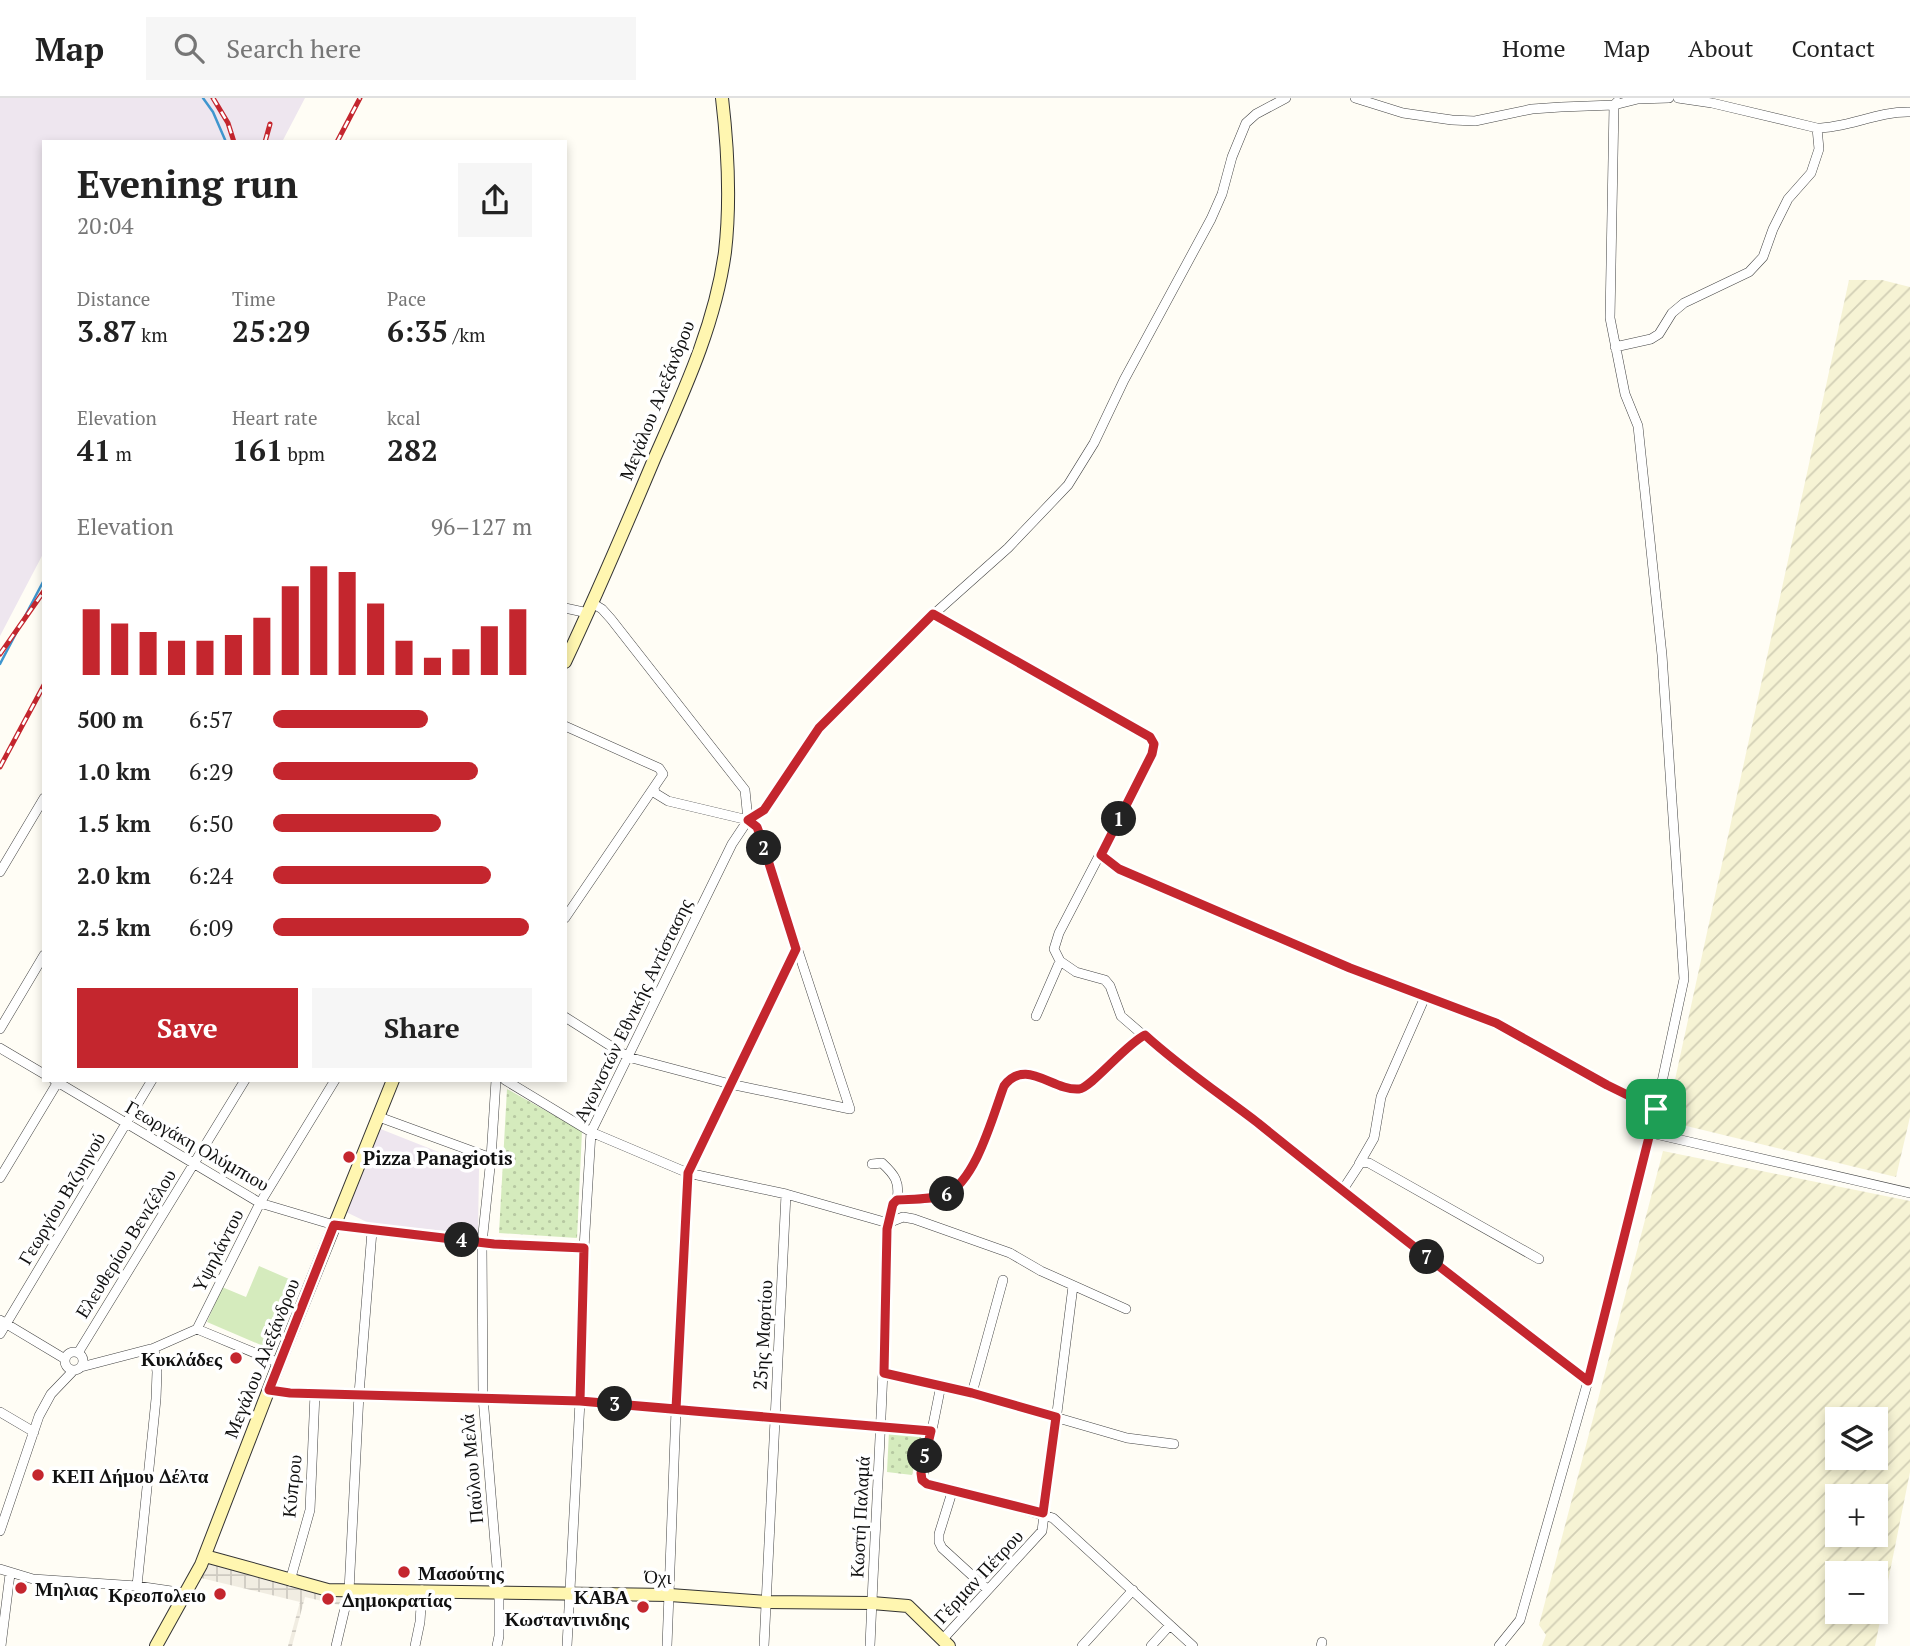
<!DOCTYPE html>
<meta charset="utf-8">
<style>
:root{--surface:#fff;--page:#f6f6f6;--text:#222;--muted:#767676;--line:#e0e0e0;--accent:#c4262e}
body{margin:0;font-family:"PT Serif",serif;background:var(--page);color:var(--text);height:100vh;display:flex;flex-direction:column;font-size:26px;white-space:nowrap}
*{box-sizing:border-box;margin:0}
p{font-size:23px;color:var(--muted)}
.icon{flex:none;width:38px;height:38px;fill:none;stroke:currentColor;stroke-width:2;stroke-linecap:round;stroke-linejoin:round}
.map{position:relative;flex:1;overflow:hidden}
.sheet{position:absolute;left:42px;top:42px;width:525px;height:942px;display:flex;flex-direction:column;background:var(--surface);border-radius:0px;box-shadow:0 4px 10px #0003}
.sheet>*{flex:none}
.controls{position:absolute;left:1825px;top:1309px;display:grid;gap:14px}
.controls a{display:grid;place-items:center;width:63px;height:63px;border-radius:0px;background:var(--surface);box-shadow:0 4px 10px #0003;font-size:35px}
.pin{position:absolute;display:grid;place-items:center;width:60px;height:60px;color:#fff;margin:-30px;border-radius:14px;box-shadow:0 4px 10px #0006}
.km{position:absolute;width:35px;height:35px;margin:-18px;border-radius:50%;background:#222;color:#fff;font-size:19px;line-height:35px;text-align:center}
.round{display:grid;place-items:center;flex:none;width:74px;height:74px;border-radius:0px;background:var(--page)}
.overview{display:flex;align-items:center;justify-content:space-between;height:119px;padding:0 35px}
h1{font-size:38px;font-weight:800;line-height:52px}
.figures{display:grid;grid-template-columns:repeat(3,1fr);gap:10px;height:119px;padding:7px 35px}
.figures div{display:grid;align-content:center}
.figures b{font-size:30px;font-weight:800}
.figures small{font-size:19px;font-weight:400}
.figures p{font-size:19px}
.chart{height:196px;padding:14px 35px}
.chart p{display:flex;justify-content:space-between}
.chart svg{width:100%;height:126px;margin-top:7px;stroke:var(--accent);stroke-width:6}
.button{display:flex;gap:14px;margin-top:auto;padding:14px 35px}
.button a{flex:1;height:80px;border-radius:0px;background:var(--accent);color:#fff;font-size:28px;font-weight:800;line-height:80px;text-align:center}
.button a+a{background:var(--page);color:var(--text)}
ul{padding:0 35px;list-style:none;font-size:23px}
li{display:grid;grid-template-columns:112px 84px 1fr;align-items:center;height:52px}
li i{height:18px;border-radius:9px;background:var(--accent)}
header{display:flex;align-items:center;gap:42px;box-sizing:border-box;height:98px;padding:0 35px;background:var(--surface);border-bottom:2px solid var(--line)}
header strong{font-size:33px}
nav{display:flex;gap:38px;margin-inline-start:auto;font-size:24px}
.search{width:490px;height:63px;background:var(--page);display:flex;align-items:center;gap:18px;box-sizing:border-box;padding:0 24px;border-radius:0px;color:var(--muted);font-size:26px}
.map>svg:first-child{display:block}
.industrial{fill:#eee6ef}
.farmland{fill:url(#farmland-furrows);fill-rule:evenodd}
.grass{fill:#d5ebbd}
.park{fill:url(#park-dots)}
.plaza{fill:url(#plaza-grid)}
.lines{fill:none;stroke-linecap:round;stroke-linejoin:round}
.stream{stroke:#3f96cf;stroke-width:2.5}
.street-casing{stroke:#444;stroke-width:10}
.secondary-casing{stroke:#333;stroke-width:14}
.street{stroke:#fff;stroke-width:9}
.secondary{stroke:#fff6b0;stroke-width:12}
.rail-casing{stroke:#c4262e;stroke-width:5}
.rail{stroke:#fff;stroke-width:2.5;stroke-dasharray:8;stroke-linecap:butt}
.route-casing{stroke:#fff;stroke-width:14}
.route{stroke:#c4262e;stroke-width:9}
.poi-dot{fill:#c4262e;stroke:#fff;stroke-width:2.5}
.labels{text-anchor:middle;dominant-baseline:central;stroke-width:7;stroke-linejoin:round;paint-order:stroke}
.street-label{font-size:19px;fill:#111;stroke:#fff}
.poi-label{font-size:19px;font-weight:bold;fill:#111;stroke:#fff;text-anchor:start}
</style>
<header>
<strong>Map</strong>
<div class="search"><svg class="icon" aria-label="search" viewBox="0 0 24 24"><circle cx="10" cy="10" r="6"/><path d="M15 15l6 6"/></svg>Search here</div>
<nav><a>Home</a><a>Map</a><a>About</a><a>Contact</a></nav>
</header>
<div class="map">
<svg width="1910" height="1548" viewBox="0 0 1910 1548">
<defs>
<pattern id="farmland-furrows" width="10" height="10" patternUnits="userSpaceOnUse" patternTransform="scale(1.75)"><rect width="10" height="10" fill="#f6f3d4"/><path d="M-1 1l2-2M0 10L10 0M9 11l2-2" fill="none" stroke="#d2cfb5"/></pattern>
<pattern id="park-dots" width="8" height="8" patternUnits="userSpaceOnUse" patternTransform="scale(1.75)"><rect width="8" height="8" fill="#d5ebbd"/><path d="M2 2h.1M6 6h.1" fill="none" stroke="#b6c8a1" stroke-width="1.8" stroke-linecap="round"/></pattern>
<pattern id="plaza-grid" width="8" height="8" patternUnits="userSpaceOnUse" patternTransform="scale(1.75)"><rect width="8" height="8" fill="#f1ede2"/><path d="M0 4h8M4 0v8" fill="none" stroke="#cecac1"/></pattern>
</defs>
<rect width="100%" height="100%" fill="#fffdf5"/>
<path class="industrial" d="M0,0H305L282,44H44V454L0,538Z
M378,1030L479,1070L478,1136L371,1126L346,1114Z"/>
<path class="farmland" d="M1849,182H1882L1910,189V1019L1896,1079L1666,1023Z
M1663,1053L1910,1103V1374L1875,1548H1542L1546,1537L1539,1527ZM1876,1321V1360H1838V1321ZM1838,1398H1876V1437H1838ZM1838,1475H1876V1514H1838Z"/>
<path class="grass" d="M259,1168L296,1184L268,1250L207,1224L222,1189L246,1199Z"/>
<path class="park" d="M507,991L582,1033L577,1140L499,1135Z
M889,1333L922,1335L912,1377L887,1374Z"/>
<path class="plaza" d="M212,1459L343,1496L339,1507L305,1499L292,1548H288L300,1504L201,1480Z"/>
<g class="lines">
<path class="stream" d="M203,0L213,14L226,44
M0,566L44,482"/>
<g class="street-casing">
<path id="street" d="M1355,0L1403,15L1452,22L1475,23L1532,11L1561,9L1614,7L1617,4
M1817,30C1848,30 1878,13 1910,14
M1615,249L1651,241L1659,236L1672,215L1684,205L1749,174L1763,159L1773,131L1788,101L1811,75L1819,51L1817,30L1712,5L1678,0
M592,505L602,511L611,521L745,692L748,722L757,729L761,740L850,1011
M565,510L588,515
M934,516L1150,639L1154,646L1152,656L1059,835L1054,851L1060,863L1076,874L1105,882L1110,888L1121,918L1172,962L1212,989L1399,1138L1588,1283
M565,628L659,670L663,676L565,820
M654,690L655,695L668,703L748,722
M1101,757L1119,771L1350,870L1496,925L1607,987L1656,1011
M0,774L44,700
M1036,918L1060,863
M565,919L628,959L730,986L850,1011
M0,931L44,857
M0,950L44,976
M54,982L260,1105L334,1127L372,1133L494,1146L584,1150
M496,982L491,1060L482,1145L483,1299L499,1494V1538L497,1548
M505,982L591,1034L688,1075L786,1096L888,1125
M379,1019L491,1060
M1651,1035L1910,1095
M872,1066L882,1065C895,1077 900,1084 897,1102
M1359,1066L1374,1040L1381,999L1425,899
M0,1080L59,982
M1342,1093L1361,1064L1369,1065L1539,1161
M888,1125L903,1119L914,1121L1010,1155L1041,1173L1126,1211
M0,1222L65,1261
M197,1231L279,1265
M0,1236L152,982
M65 1263a9 9 0 1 1 18 0a9 9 0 1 1-18 0Z
M78,1255L245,982
M81,1269L154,1250L197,1231L260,1105L335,982
M884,1275L972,1295L1127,1340L1174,1346
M941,1287L922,1382L927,1386L953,1391L1053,1420L1193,1548
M269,1292L290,1295L580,1303L931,1333
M972,1295L1003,1182
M0,1314L34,1334
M953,1391L939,1436V1444L942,1450L988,1492
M0,1433L39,1318L51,1296L74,1272
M0,1471L33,1481L137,1488L185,1495
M290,1483L310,1412L315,1295
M137,1488L156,1301L157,1274L154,1250
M942,1542L1042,1433L1073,1188
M1,1548L10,1476
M336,1548L349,1493L359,1296L372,1133
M415,1548L420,1524L422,1492
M567,1548L580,1303L584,1150L591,1034L732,746L748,722L763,712L819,630L845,602L934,516L1008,450L1068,387L1094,345L1124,282L1211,121L1222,96L1232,59L1246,25L1256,16L1286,0
M667,1548L676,1312L688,1075L796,851
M764,1548L786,1096
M870,1548C875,1427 883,1306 886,1185C887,1165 882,1115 897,1102C913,1101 932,1102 946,1096C977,1083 992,1018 1004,988C1026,959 1052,993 1079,991C1090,990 1126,946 1145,937
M1082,1548L1133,1492
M1151,1548L1170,1527
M1321,1548L1322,1544
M1499,1548L1520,1522L1588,1283L1651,1035L1684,881L1662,557L1638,328L1625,296L1610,220L1614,7L1638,1L1669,0"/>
</g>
<g class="secondary-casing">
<path id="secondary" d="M565,564C597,496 626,428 655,359C684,293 715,227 725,154C731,102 728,51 722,0
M205,1458L328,1492L670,1497L766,1504L872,1505L908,1508L949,1548
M156,1548L201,1467L279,1265L393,982"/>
</g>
<use href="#street" class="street"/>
<use href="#secondary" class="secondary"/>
<g class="rail-casing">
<path id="rail" d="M213,0L228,25L234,44
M265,44L270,26
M337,44L360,0
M0,556L44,493
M0,669L44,587"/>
</g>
<use href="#rail" class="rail"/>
</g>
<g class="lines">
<g class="route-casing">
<path id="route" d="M1656,1011L1607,987L1496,925L1350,870L1119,771L1101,757L1152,656L1154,646L1150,639L933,516L819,630L764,712L748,722L757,729L761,740L796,851L688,1075L676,1311L580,1303L290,1295L269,1292L334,1127L494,1146L584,1150L580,1303C697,1313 814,1324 931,1333L921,1375L922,1382L927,1386L1043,1415L1056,1319L972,1295L884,1275L887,1131L893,1106L897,1102C913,1101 932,1102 946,1096C976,1083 993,1017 1004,988C1026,959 1052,993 1079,991C1091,990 1126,946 1145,937C1180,969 1220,996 1258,1025C1367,1113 1477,1198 1588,1283L1656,1011"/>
</g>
<use href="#route" class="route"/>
</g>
<g class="poi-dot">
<circle cx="349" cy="1059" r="7"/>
<circle cx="236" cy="1260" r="7"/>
<circle cx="38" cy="1377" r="7"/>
<circle cx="404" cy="1474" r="7"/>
<circle cx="21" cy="1490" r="7"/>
<circle cx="220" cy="1496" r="7"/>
<circle cx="328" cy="1501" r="7"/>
<circle cx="643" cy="1509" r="7"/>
</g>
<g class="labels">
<g class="street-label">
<text transform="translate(656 302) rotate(-68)">Μεγάλου Αλεξάνδρου</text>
<text transform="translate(632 912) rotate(-64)">Αγωνιστών Εθνικής Αντίστασης</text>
<text transform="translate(198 1047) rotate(30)">Γεωργάκη Ολύμπιου</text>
<text transform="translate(61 1100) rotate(-59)">Γεωργίου Βιζυηνού</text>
<text transform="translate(125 1145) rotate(-58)">Ελευθερίου Βενιζέλου</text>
<text transform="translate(217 1152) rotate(-63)">Υψηλάντου</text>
<text transform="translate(762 1237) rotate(-87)">25ης Μαρτίου</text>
<text transform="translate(261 1260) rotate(-68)">Μεγάλου Αλεξάνδρου</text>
<text transform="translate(471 1371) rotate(-95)">Παύλου Μελά</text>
<text transform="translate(291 1388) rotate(-84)">Κύπρου</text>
<text transform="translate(859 1419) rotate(-87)">Κωστή Παλαμά</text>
<text transform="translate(658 1478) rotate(2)">Όχι</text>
<text transform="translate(978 1478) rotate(-47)">Γέρμαν Πέτρου</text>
</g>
<g class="poi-label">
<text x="363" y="1059">Pizza Panagiotis</text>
<text x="222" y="1260" text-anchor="end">Κυκλάδες</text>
<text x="52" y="1377">ΚΕΠ Δήμου Δέλτα</text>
<text x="418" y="1474">Μασούτης</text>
<text x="35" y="1490">Μηλιας</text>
<text x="206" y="1496" text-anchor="end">Κρεοπολειο</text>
<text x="629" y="1498" text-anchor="end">ΚΑΒΑ<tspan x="629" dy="22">Κωσταντινιδης</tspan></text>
<text x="342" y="1501">Δημοκρατίας</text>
</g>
</g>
</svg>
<div class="controls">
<a><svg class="icon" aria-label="layers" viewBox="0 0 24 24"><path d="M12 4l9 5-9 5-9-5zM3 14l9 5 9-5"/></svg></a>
<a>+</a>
<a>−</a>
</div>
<div class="pin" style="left:1656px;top:1011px;background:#1e9e55"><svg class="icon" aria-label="arrive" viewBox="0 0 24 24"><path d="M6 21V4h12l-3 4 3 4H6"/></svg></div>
<b class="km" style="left:1119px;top:721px">1</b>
<b class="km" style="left:764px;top:750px">2</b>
<b class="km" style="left:615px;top:1306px">3</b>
<b class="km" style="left:462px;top:1142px">4</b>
<b class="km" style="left:925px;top:1358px">5</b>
<b class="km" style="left:947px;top:1096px">6</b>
<b class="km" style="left:1427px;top:1159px">7</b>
<section class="sheet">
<div class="overview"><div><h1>Evening run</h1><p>20:04</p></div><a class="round"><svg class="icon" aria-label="share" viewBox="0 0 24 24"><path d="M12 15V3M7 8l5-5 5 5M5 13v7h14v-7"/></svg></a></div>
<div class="figures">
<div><p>Distance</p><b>3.87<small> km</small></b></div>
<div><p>Time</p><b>25:29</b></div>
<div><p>Pace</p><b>6:35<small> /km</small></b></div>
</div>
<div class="figures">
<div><p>Elevation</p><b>41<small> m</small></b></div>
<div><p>Heart rate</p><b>161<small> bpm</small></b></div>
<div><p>kcal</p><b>282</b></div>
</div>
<div class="chart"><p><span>Elevation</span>96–127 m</p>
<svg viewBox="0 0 160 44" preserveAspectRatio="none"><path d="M5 44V21M15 44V26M25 44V29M35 44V32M45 44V32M55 44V30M65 44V24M75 44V13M85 44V6M95 44V8M105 44V19M115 44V32M125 44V38M135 44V35M145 44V27M155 44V21"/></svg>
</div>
<ul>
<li><b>500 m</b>6:57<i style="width:60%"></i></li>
<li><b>1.0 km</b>6:29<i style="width:79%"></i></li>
<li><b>1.5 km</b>6:50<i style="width:65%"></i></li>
<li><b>2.0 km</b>6:24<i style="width:84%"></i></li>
<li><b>2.5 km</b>6:09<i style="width:99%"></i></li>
</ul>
<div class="button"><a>Save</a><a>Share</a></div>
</section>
</div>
